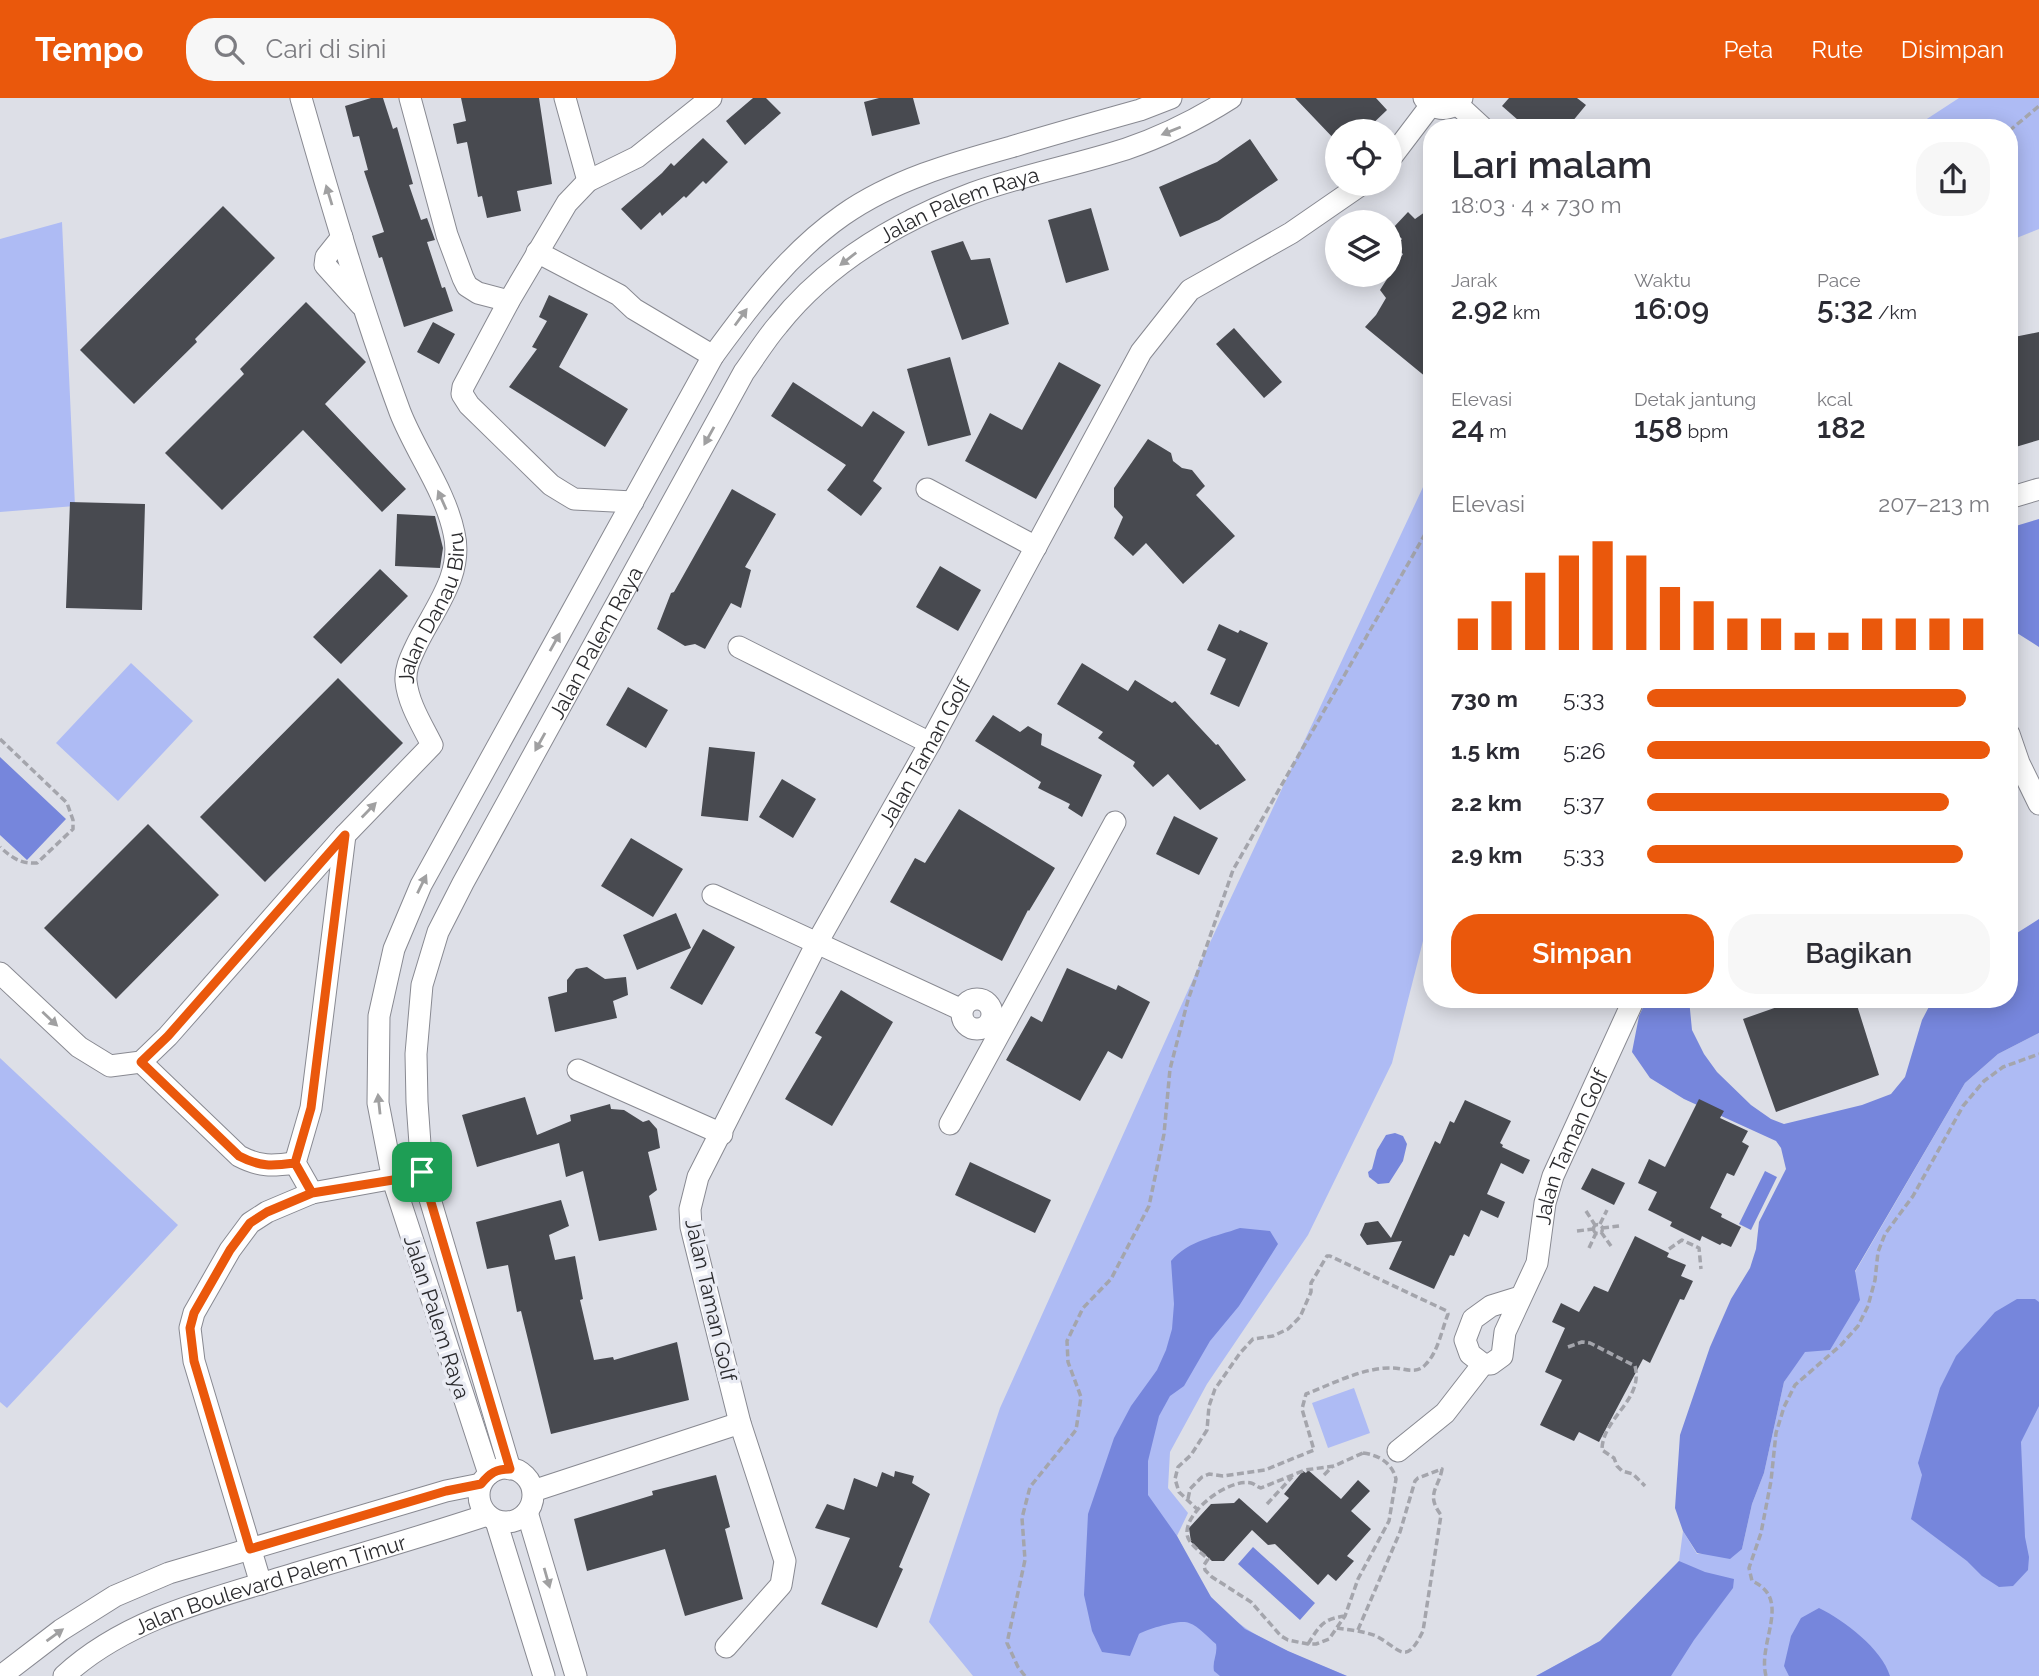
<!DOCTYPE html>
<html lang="id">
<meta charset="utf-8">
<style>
:root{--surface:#fff;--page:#f7f7f7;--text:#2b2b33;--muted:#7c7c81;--accent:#ea580c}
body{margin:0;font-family:Raleway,sans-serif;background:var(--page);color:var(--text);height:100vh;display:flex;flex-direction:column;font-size:26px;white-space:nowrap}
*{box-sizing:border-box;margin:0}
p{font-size:23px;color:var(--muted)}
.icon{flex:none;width:38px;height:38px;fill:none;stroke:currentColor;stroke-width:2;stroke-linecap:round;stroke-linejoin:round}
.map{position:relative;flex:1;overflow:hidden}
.drawer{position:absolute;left:1423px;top:21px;width:595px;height:889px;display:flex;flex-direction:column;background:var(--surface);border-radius:28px;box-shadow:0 4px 18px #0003}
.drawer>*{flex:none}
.controls{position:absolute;left:1325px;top:21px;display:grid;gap:14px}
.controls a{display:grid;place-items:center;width:77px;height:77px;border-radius:50%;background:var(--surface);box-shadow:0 4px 18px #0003;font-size:35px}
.pin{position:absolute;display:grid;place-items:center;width:60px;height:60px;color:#fff;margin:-30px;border-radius:14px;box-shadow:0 4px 10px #0006}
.round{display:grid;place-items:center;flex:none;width:74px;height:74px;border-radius:28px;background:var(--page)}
.overview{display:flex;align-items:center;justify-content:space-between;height:119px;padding:0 28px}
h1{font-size:38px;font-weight:600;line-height:52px}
.figures{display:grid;grid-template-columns:repeat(3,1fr);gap:10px;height:119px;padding:7px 28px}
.figures div{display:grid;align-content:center}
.figures b{font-size:30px;font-weight:600}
.figures small{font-size:19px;font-weight:400}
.figures p{font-size:19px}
.chart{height:196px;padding:14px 28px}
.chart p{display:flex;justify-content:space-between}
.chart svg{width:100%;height:126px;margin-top:7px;stroke:var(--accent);stroke-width:6}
.button{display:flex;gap:14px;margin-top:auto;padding:14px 28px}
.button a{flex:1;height:80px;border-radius:28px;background:var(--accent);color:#fff;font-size:28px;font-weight:600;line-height:80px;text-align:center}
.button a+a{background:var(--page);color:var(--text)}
ul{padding:0 28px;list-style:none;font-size:23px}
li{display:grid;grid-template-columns:112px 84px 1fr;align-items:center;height:52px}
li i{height:18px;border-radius:9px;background:var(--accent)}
header{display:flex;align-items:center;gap:42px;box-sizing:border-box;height:98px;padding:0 35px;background:var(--accent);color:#fff}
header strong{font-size:33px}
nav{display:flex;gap:38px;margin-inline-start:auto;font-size:24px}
.search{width:490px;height:63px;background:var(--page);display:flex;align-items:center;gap:18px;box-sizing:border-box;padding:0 24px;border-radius:28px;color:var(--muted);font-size:26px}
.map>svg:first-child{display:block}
.green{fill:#aebbf4}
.water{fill:#7686dc}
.building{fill:#484a50}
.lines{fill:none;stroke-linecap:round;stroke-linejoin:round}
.minor-casing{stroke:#888991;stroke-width:23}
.path{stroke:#a4a5ac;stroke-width:3.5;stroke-dasharray:7 3.5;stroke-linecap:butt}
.minor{stroke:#fff;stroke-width:21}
.oneway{fill:#a0a0a1}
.route-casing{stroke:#fff;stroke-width:14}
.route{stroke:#ea580c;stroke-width:9}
.labels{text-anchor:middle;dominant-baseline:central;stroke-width:7;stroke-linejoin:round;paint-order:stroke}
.street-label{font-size:21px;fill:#2b2b2e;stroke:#eaecf4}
</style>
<header>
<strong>Tempo</strong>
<div class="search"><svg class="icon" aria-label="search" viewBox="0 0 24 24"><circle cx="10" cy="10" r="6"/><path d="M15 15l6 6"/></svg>Cari di sini</div>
<nav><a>Peta</a><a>Rute</a><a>Disimpan</a></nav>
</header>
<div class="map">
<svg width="2039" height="1578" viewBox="0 0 2039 1578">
<rect width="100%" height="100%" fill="#dddfe7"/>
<path class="green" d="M1959,0H2039V131L2009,143V30H1913Z
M62,124L75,408L0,414V141Z
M1431,372V825L1424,839L1392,965L1308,1137L1207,1286L1170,1354L1168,1390L1188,1415L1177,1438C1188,1458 1197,1483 1212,1500C1246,1541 1300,1558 1347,1578H973L929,1524L1000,1310L1199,868Z
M131,565L193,623L118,703L56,645Z
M2039,935V1578H1536L1600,1543L1631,1514L1679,1463L1683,1433L1697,1456L1742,1451L1752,1406L1764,1375L1784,1284L1855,1174L1965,985L1998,956Z
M0,960L178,1127L7,1310L0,1304Z
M1354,1290L1370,1335L1328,1350L1312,1305Z"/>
<path class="water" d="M2039,421V549L2009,530V430Z
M0,659L66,721L27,762L0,737Z
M2039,821V935L1998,956L1965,985L1855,1173L1860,1202L1830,1252L1805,1254L1784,1284L1764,1375L1752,1406L1742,1451L1730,1461L1697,1455L1683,1433L1675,1410L1680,1337L1710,1249L1731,1201L1750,1170L1756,1151L1759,1124L1786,1071L1781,1050L1776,1043L1684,1001L1650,980L1632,954L1639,918L1647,901H1689L1692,932L1704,956L1717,974L1751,1007L1771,1021L1784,1026L1862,1007L1891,996L1905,979L1922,922L1933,901H2009V840Z
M1395,1035L1403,1038L1407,1046L1403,1063L1389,1085L1378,1086L1369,1079L1368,1074L1372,1071L1377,1052L1386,1037Z
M1765,1073L1777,1079L1751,1132L1739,1126Z
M1240,1130L1270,1133L1278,1146L1239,1208L1210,1243L1184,1288L1170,1298L1159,1318L1148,1363V1397L1177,1438L1211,1499L1245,1531L1288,1553L1347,1578H1220L1214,1573C1212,1563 1218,1556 1216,1546C1208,1540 1199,1528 1189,1525C1180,1521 1148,1531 1139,1536L1130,1558L1102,1554L1092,1533L1084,1497L1088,1416L1114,1340L1131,1308L1157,1272L1166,1252L1172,1231L1174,1206L1171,1163C1189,1142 1215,1139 1240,1130Z
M2017,1201H2035L2039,1204V1308L2021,1344L2025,1439L2029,1459L2028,1472L2013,1488L1999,1489L1982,1478L1967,1463L1911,1421L1922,1377L1918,1365L1940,1290L1956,1258L1995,1214Z
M1253,1449L1315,1505L1300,1522L1238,1466Z
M1679,1463L1705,1474L1734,1481L1733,1490L1694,1542L1671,1578H1536L1600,1543Z
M1819,1510C1844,1522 1882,1551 1890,1578H1789L1784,1568L1791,1538L1801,1520Z"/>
<path class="building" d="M371,0H383L393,31L397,29L413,86L409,87L421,122L427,120L435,142L427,144L442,190L445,189L453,213L404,229L382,159L379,160L372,138L384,134L364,73L368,72L359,38L353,39L345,8Z
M461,0H539L552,86L517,93L521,113L487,120L482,98L478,99L467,44L457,46L453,26L466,23Z
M753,0H766L781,15L745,47L726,23Z
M879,0H913L920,26L872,38L864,4Z
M1295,0H1376L1387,12L1365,33H1337V44Z
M1509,0H1577L1586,7L1567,30H1527L1502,8Z
M703,40L728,64L706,86L703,83L686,100L684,98L662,118L660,114L641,132L621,111L662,75L671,65L674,68Z
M1250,41L1278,82L1219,122L1180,139L1159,89L1217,64Z
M223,108L275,160L195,241L197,244L134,306L80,252Z
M1432,109V284L1365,229L1376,217L1386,200L1380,192L1403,156L1395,149L1402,141L1392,131L1408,114L1415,121Z
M1091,110L1109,172L1066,185L1048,122Z
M963,143L971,162L990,160L1009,226L962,242L931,153Z
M549,197L588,216L559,269L628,311L605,349L509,289L537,251L532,249L547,223L539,219Z
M306,204L366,264L325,306L406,391L382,414L303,332L222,412L165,355L244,276L240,271Z
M433,224L455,236L439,266L417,254Z
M1234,230L1282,284L1264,300L1216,246Z
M2039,234V342L2009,351V240Z
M950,259L971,337L928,348L907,271Z
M1059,264L1101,287L1036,401L965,363L990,315L1022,332Z
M793,284L862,329L873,313L905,334L873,383L882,390L861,418L827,392L846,367L771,318Z
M1148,341L1171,355L1173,363L1182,370L1192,372L1205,388L1196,397L1235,438L1183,486L1146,445L1133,458L1114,440L1123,419L1114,409V390Z
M732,391L776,416L745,469L751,472L741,510L731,505L705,551L695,546L685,548L657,531L671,495L674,494Z
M70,404L145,406L142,512L66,510Z
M397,416L435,418L443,450L440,470L395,468Z
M940,468L981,492L958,533L916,509Z
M380,471L408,498L341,566L313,539Z
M1219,526L1238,535L1240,532L1268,545L1239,609L1210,596L1226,561L1207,552Z
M1082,565L1128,593L1135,582L1172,605L1175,603L1216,647L1218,646L1246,682L1200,712L1168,676L1153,689L1133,668L1135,664L1098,640L1103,634L1057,606Z
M338,580L403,645L265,784L200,719Z
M628,589L668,612L646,650L606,627Z
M993,617L1020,634L1028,628L1042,636L1041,647L1102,677L1082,719L1068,710L1070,706L1038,690L1041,684L975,643Z
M709,649L755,654L748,723L701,718Z
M782,681L816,701L793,740L759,719Z
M959,711L1055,770L1029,813L1028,812L1002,863L890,804L915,760L925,765Z
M1174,718L1218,740L1199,777L1156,756Z
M148,726L219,797L116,901L44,830Z
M631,740L683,771L653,819L601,788Z
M676,815L691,850L637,872L623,837Z
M703,831L735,849L702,907L670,890Z
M587,869L605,881L626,879L628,897L613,903L617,920L555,934L548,899L567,894V882L576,871Z
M1067,870L1116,892L1118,887L1150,904L1122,961L1108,953L1080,1003L1006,962L1031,918L1042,924Z
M841,892L893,924L832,1028L785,1001L822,939L815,935Z
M1800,901H1855L1879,977L1776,1014L1743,921Z
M525,999L537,1037L571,1023L570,1017L610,1006L611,1011L624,1012L643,1024L649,1022L657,1031L660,1050L648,1054L657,1092L649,1098L657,1132L599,1143L583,1073L566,1079L559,1045L477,1069L462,1017Z
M1699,1001L1724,1013L1720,1020L1748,1033L1742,1044L1749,1048L1734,1078L1727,1075L1710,1110L1722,1116L1721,1119L1741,1129L1731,1149L1722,1145L1720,1147L1702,1138L1700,1143L1670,1128L1672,1124L1648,1112L1657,1094L1638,1085L1649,1061L1665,1069Z
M1465,1002L1511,1023L1500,1045L1503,1047L1502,1049L1530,1062L1523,1076L1501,1065L1487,1096L1505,1104L1498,1120L1481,1112L1469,1139L1464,1136L1454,1158L1450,1157L1434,1191L1389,1171L1402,1143L1367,1147L1360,1137L1365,1125L1378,1123L1391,1140L1435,1043L1440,1046L1450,1023L1454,1025Z
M970,1064L1051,1102L1035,1135L955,1097Z
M1592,1070L1625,1085L1614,1107L1581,1091Z
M561,1102L569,1128L549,1137L555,1162L575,1158L583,1201L580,1202L594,1262L613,1259L614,1262L677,1244L689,1302L551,1336L521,1213L517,1214L508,1167L487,1171L476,1124Z
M1635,1138L1669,1155L1667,1159L1686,1167L1681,1178L1693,1183L1684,1202L1680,1201L1650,1265L1643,1261L1599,1344L1579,1334L1574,1343L1540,1327L1562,1282L1545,1274L1565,1230L1552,1224L1561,1205L1579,1214L1594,1188L1608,1194Z
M1308,1372L1341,1401L1358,1382L1370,1393L1351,1413L1371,1431L1347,1458L1354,1463L1336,1483L1328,1476L1318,1487L1275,1446L1268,1447L1252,1432L1224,1463H1212L1191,1444L1189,1430L1211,1406L1234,1405L1239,1400L1267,1425L1289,1400L1284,1396L1293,1385L1303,1373L1306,1375Z
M895,1373L914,1378L912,1385L930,1396L899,1469L903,1471L877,1530L821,1506L850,1440L815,1430L827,1406L844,1412L854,1380L877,1389L882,1374L894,1379Z
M716,1377L730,1429L725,1431L743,1501L685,1518L665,1451L587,1473L574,1421L653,1397L652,1393Z"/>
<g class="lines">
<g class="minor-casing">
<g id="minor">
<path d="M410,0L447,137L463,180L467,188L478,195L509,203"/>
<path d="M565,0L588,83"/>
<path d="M1424,0C1435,14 1451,14 1462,0"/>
<path d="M1457,6L1483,30"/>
<path d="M1390,61L1431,7"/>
<path d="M342,139L326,159L325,167L361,207"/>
<path d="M537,154L619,197L634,211L713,258"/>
<path d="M927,391L1036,449"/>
<path d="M2009,400L2039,391"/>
<path d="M633,404L574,401L564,395L551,387L469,307L462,296L463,289L509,203L567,105L588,83L637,59L711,0"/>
<path d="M739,549L930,645"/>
<path d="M2009,636L2019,665L2039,706"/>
<path d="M713,797L962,912"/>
<path id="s1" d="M0,875L79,949L110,968L141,964L168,938L345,737L432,647C422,627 408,605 406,583C405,570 411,559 416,548C433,512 464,477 454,435C445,392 416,355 400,314C362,211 331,105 301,0"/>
<circle cx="977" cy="916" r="15"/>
<path d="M141,964L239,1058C260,1069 272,1068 295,1065"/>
<path d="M578,972L722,1036"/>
<path d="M950,1026L1115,724"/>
<path d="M312,1095L295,1065L311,1010L345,737"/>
<path id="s2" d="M1520,1199L1491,1208L1473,1221L1465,1242L1470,1256L1483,1266H1491L1502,1258L1505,1234L1537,1165L1545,1105L1553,1078L1634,901"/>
<path d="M1398,1353L1445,1315L1483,1266"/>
<circle cx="506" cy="1397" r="27"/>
<path id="s3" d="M510,1371L422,1074L417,1004L416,956L422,887L438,834L463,785L744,274C755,259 765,242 778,227C828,164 899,123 973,95C1023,77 1076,67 1126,51C1164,38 1198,21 1231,0"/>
<path d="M489,1376L393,1082L378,1005L379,918L394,851L421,787L713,258C751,206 790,154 843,117C893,82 953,65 1011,49C1054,36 1097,24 1140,12L1171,0"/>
<path d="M533,1393L740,1325"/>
<path d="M527,1414L576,1578"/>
<path d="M496,1423L544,1578"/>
<path d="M261,1486L194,1263L190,1230L194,1215L230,1152L250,1125L267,1114L312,1095L406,1078"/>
<path id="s4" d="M726,1549L781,1487L785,1463L740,1325L691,1129L690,1111L698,1079L818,843L930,645L1141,254L1190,192L1291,135L1362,86"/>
<path d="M1,1578L61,1532L115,1498L169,1475L446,1393L481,1386"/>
<path id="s5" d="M64,1578C124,1522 210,1501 287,1478C354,1458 421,1439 487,1417"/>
</g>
</g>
<path class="path" d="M2009,33L2039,8
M0,641L67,705L73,722V731L37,765C21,766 12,760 0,749
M1586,1113L1595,1127
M1600,1126L1607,1112
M1593.5 1131a4.5 4.5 0 1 1 9 0a4.5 4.5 0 1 1-9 0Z
M1602,1130L1619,1128
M1577,1133L1593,1131
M1601,1134L1611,1148
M1589,1150L1596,1135
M1669,1151L1682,1142L1699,1150L1701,1171
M1568,1249L1582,1244L1590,1245L1635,1268C1644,1302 1602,1320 1602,1352L1614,1360L1617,1368L1622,1373L1633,1376L1645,1388
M1363,1355C1379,1357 1392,1365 1396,1381L1389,1423L1358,1481L1345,1518L1329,1541L1316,1546H1308L1288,1542L1281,1538L1251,1504L1212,1479L1205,1472L1204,1467L1208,1461C1202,1455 1188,1446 1187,1436C1185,1413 1229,1380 1251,1385C1255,1386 1257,1389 1261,1390L1305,1372L1334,1368Z
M1324,1377L1332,1369
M1188,1401L1190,1391L1202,1379L1209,1376L1223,1378L1265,1372L1314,1352L1302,1311L1306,1296C1332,1286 1362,1270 1390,1270C1403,1269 1416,1278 1426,1266C1438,1254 1442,1231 1448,1216L1447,1213L1330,1158H1327L1311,1185V1194L1300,1219L1288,1231L1273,1238L1253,1241L1240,1255L1215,1291L1209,1308L1207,1332L1191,1357L1178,1369L1175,1381L1179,1394L1198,1412
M1267,1406L1292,1379
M1337,1530C1349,1532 1364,1533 1376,1538C1400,1550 1405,1570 1423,1533L1441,1417C1425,1396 1439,1390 1442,1371L1418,1380L1415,1383L1400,1434L1357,1534
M1308,1546C1320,1527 1323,1521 1345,1518
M1025,1578L1018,1569L1007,1545L1025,1462L1022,1420L1030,1389L1076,1332L1081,1299L1068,1264L1067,1243L1083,1210L1111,1181L1149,1108L1164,1036L1170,971L1188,902L1233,772L1432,424
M1766,1578C1757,1544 1793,1501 1752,1483L1749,1470L1761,1435L1771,1383L1776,1335L1784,1309L1795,1287L1841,1247L1858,1228L1868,1208L1875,1182L1878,1154L1885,1136L1913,1098L1963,1008L1984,983L2003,969L2039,956"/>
<use href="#minor" class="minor"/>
</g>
<defs><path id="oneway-solid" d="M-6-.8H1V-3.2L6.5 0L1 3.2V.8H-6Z" transform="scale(1.75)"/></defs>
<g class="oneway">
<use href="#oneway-solid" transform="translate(1171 33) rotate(158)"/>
<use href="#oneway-solid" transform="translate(329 97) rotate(-107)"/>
<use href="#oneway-solid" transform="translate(848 161) rotate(142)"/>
<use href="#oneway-solid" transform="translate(741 219) rotate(-54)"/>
<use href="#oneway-solid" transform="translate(709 338) rotate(119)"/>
<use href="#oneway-solid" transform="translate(442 402) rotate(-114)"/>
<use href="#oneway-solid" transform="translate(555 544) rotate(-61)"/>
<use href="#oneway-solid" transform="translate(540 644) rotate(119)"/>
<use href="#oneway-solid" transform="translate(369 712) rotate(-46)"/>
<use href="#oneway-solid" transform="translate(422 786) rotate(-64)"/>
<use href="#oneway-solid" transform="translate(50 921) rotate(43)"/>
<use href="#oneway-solid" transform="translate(379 1006) rotate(-96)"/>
<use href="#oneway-solid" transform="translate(547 1480) rotate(74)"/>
<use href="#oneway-solid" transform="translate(55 1537) rotate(-36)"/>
</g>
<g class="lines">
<g class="route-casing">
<path id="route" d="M422,1074L393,1082L312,1095L295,1065C272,1068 260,1069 239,1058L141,964L168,938L345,737L311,1010L295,1065L312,1095L267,1114L250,1125L230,1152L194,1215L190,1230L194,1263L250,1451L446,1393L481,1386C490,1375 496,1371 510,1371L422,1074"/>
</g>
<use href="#route" class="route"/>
</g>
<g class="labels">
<g class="street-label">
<text stroke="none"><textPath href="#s3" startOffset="1470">Jalan Palem Raya</textPath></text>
<text stroke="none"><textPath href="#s1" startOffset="754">Jalan Danau Biru</textPath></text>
<text stroke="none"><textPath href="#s3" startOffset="882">Jalan Palem Raya</textPath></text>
<text stroke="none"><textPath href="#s4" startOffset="987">Jalan Taman Golf</textPath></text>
<text stroke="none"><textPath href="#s2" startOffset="350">Jalan Taman Golf</textPath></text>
<text transform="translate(711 1202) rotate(77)">Jalan Taman Golf</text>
<text transform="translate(437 1219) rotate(72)">Jalan Palem Raya</text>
<text stroke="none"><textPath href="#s5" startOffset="228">Jalan Boulevard Palem Timur</textPath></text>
</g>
</g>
</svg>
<div class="controls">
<a><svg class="icon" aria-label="locate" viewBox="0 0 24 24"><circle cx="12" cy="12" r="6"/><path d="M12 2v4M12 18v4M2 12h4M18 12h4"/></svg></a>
<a><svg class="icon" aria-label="layers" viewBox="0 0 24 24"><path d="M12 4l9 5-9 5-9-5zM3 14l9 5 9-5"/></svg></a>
</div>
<div class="pin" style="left:422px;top:1074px;background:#1e9e55"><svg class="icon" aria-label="arrive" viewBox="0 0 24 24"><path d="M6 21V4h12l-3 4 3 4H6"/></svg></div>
<section class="drawer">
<div class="overview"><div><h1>Lari malam</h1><p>18:03 · 4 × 730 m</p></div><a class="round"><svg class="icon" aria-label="share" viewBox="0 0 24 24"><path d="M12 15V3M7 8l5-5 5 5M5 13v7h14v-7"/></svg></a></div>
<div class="figures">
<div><p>Jarak</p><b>2.92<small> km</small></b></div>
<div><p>Waktu</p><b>16:09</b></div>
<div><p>Pace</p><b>5:32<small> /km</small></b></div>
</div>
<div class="figures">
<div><p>Elevasi</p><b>24<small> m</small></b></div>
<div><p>Detak jantung</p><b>158<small> bpm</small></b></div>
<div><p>kcal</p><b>182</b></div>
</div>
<div class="chart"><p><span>Elevasi</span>207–213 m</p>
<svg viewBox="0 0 160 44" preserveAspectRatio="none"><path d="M5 44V33M15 44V27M25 44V17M35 44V11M45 44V6M55 44V11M65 44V22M75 44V27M85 44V33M95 44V33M105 44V38M115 44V38M125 44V33M135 44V33M145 44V33M155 44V33"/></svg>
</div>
<ul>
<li><b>730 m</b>5:33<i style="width:93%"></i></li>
<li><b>1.5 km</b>5:26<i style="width:100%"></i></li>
<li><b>2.2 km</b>5:37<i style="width:88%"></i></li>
<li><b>2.9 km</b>5:33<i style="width:92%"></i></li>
</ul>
<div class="button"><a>Simpan</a><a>Bagikan</a></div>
</section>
</div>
